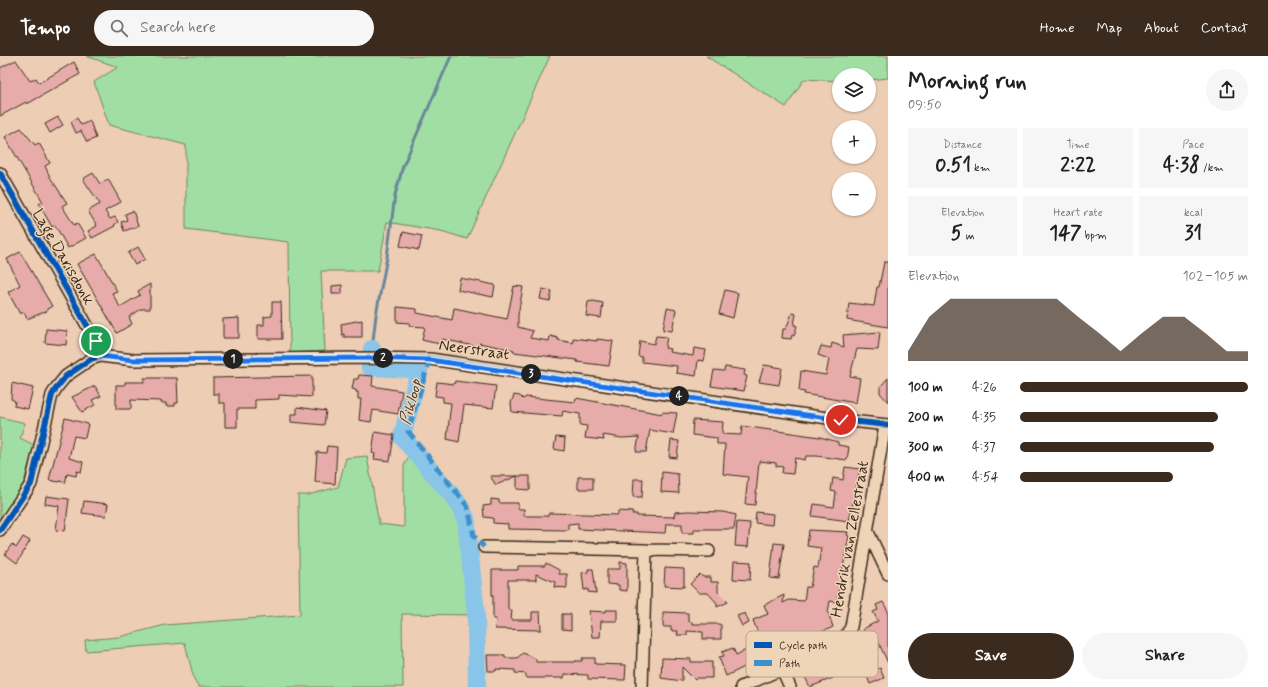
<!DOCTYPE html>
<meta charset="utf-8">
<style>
:root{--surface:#fff;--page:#f6f6f6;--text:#202124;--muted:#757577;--accent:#3b2a1e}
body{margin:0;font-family:Mynerve,sans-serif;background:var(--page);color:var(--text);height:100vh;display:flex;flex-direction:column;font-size:15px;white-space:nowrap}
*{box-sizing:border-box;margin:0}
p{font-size:13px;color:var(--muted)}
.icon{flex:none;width:22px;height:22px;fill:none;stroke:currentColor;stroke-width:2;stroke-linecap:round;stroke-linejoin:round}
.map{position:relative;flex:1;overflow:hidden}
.sheet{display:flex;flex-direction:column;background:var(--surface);width:380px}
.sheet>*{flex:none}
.buttons{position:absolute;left:832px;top:12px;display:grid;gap:8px}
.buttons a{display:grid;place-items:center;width:44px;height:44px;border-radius:50%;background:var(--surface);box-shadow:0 1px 3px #0004;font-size:20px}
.pin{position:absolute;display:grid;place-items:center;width:34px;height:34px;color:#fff;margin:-17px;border:2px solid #fff;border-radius:50%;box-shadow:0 1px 4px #0007}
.km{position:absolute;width:20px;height:20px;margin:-10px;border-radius:50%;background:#222;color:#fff;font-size:11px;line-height:20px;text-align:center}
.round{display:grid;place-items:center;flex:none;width:42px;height:42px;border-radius:21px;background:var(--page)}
.head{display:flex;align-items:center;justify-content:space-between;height:68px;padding:0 20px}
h1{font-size:22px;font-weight:700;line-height:30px}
.stats{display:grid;grid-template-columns:repeat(3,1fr);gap:6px;height:68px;padding:4px 20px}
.stats div{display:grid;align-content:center;border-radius:0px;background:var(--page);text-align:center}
.stats b{font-size:20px;font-weight:700}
.stats small{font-size:11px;font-weight:400}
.stats p{font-size:11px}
.chart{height:112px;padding:8px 20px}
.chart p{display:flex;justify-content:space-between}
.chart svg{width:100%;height:72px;margin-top:4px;fill:var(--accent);opacity:.7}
.button{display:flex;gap:8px;margin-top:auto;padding:8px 20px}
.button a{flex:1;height:46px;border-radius:24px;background:var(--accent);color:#fff;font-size:16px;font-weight:700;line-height:46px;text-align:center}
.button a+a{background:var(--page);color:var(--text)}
ul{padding:0 20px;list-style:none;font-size:13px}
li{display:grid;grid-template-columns:64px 48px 1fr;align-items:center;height:30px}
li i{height:10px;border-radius:5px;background:var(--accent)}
header{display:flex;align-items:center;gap:24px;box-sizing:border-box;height:56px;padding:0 20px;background:var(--accent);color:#fff}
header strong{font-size:19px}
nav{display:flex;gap:22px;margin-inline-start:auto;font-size:14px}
.search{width:280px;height:36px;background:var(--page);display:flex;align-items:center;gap:10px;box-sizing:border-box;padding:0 14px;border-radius:22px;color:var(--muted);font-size:15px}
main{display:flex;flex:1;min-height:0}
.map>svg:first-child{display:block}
.green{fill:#a1dea4;stroke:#6e8461}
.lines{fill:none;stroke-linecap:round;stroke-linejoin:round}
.stream{stroke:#6a8698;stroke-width:3}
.river{stroke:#89c4e9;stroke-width:18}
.building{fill:#e7acaa;stroke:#3b2a1e}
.minor-casing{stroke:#3b2a1e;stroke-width:14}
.minor{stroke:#efd5b7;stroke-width:11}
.quiet{stroke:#3e90ca;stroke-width:5;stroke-dasharray:10 5;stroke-linecap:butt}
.cycleway-casing{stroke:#efd5b7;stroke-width:8}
.cycleway{stroke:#0057b8;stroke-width:6}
.route-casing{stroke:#fff;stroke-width:8}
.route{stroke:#1a73e8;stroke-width:5}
.labels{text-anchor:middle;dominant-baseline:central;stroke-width:3;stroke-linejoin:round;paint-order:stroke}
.street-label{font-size:16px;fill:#3b2a1e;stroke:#efd5b7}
.water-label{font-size:17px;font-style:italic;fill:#47413c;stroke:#efd5b7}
.key{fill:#efd5b7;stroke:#b9a289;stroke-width:1}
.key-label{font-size:11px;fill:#3b2a1e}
</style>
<header>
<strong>Tempo</strong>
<div class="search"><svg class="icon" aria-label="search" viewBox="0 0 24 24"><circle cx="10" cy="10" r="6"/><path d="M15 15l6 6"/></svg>Search here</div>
<nav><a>Home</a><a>Map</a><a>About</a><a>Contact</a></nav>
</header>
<main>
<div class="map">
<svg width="888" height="631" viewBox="0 0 888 631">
<rect width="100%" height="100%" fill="#edcdb4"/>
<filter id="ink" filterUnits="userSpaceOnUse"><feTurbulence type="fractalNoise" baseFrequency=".025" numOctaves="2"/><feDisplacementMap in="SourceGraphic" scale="8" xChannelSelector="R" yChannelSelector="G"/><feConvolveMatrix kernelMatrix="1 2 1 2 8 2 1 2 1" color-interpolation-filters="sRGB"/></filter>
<g filter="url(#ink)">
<path class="green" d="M86,0H550L467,183L441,175L387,166L378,215H321L325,295L290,297L289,186L186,173V89L109,69L94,26L118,11Z
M706,0H888V22L869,24V19H839V25L804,23L786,51Z
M0,361L25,367L20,382L34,389L22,434L0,465Z
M415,387L456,444L466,462L474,559L402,558L403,631H199L194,623L185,587L86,595L85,584L119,581L165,569L300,559L298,439H308L338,431L346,402L367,400L379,468L404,471V410Z"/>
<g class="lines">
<path class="stream" d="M372,293L376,259L387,201L395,139L403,110L451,0"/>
<path class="river" d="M372,293L370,311L415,313L419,315L402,381L456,444L466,462L476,558L477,631"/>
</g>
<path class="building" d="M16,4L30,25L36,22L39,27L74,6L80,18L27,48L26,46L0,60V12Z
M58,61L63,69L50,77L45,68Z
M77,62L81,69L90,65L96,82L87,86L81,75L76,77L71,66Z
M21,72L35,89L39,87L50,107L45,110L50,121L67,147L62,150L74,169L77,167L86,182L68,192L55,169L52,171L39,148L43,146L5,81Z
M93,117L100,128L108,123L121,146L105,155L110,163L115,161L118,166L114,169L115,170L92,182L88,175L97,170L88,155L100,148L83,123Z
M133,155L138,170L124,175L121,166L127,164L125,158Z
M403,176L422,180L419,194L400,190Z
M138,191L145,203L135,209L128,197Z
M20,196L52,250L47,253V255L27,263L24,256L20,258L8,236L20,229L7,203Z
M96,198L117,235L112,237L120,251L140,239L138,235L150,228V253H141L129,261L132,268L117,277L77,208Z
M884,206H888V271L847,264L849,247L874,250L877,231H879Z
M460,222L495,229L493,241L458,234Z
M342,229V238H332V230Z
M514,230L523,231L518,259V271L533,275L530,282L549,285L550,280L558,282V284L573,287V282L597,285V283L613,285L609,310L577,306V304L514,296V294L479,287V291L442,283L441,288L430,286L422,284L425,271L409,270L410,267L397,266V251L417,253V257L452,264L454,252L507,263Z
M542,233L552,235L550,245L540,243Z
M725,234L738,237L733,262L719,258Z
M593,245L603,247L601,262L586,260L588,246Z
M272,246H281L282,283H258V269H264V261L272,260Z
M667,252L676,254L672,275L663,274Z
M792,257L796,258L794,269L797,270L794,280L792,279L791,283L782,282L783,273H786Z
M239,262V282H223V263Z
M362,264V281H344V278L342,279L341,268Z
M46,273L67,275L66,289L45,287Z
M880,276L878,294L857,293L850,320L860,322L856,347L804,338L805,336L799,335L801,315L826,319L829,303L818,299L821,290L831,292L832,287L844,291L843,279Z
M656,280L667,281L665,292L670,293L669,296L693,300L694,292L706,294L704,305L698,304L696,320L676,317L677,310L642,306V301L638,300L640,285L654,288Z
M764,309L782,312L779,329L759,326Z
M725,311L745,314L744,319L747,320L744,335L711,330L714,314L724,315Z
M359,319L373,320L372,330L402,335L398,358L373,354L371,366L359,364L361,343H358V336H356V334L352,333L354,323H358Z
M312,320V341L279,339V343L255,344V353H237V371H225V347H219V338H213V322Z
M144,322H177L178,347H175V350H166V347H161V345L131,344V353H116V329H125V326H144Z
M888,322V346L880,337V331Z
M455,325L496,330L493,352L464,349L459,386L447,383L451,347L443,346V341L435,340L437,326L454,328Z
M12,327L33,332L28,353L14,350L15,345L11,343Z
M95,330L101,340L92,344L95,349L82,356L72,341Z
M514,339L520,340L523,343L526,341L575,346L576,342L662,358V356L677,357L673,378L650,374L646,396H636L639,381L622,382L603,379L604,384L585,382L587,370L580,369V358L563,355L562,360L512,356L511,347Z
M297,351L326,355L324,369L291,366V358H297Z
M65,362L88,368L85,382L74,380L69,402L83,406L81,416L77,415L76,420L67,418L65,427L60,425L59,426L49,424Z
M693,364L723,366L722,378L741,379L742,370L820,381L838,386V389L849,391L847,404L817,400H806L805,404L795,402L793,418L782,417L783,411L776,410V407L759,405L755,449L745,448L748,421L723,418L725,388H717V382L692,379Z
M375,376L394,379L390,405L374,403L375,398L372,397Z
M556,381L565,382L564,395L554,393Z
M671,384L679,385L677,402L669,401Z
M327,390L337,391L335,428L315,426L317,396L326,397Z
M845,411L860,413L849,465L812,460L814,448L834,451L836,436L831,435L833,422L843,424Z
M662,416L678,418L679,437L661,436Z
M490,420H517L496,429Z
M517,420H530V434L517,433Z
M578,421H593V433H578Z
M634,423H643L642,441H633Z
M46,440L69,443L65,475L56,474L59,450L45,448Z
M491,443L499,444V447H518V453H524V460H548L549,457L618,459V455L632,456V458H637V460L674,461L675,456L688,455L723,456L736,459L734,473H694V477H682V468H666L665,477L578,473V467L568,468V474L508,473V468L493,467V462L484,461L483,450L491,449Z
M84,445L108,448L106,460L82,457Z
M756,456L773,458L772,469L755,467Z
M737,466L750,467L748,491L735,490Z
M809,474L848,476L847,479L849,480L837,543L836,546L830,545L828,556L833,571L793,589L791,584L759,598L761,603L726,620L719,601L724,600L722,596L733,592L736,599L750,592L747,585L759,580L753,564L768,558L764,549L784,539L783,547L789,544L804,545L806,531H810L814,511L818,512L821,492L807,490Z
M23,481L30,485L17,507L5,498L12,488L16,492Z
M774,487L784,488L779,523L770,522Z
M734,505L751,506L750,524L733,523Z
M620,506L627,507V535L619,534V529L607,528V513H620Z
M546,507L559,514V518H567V532L554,531L555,526L536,518V524H508V554H512L511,564H532V556H540L541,574L495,573L496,563H493V539H492V514H518V510H545Z
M665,512L684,513V531L664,530Z
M588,513H593L596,537L588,536V533L584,534L582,517L588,516Z
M700,518L703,521H711V526H718V536L728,546L717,551V547L708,537H699L690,528Z
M883,546L888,555V607L876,581L868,585L863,573L878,565L873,556L878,554L876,549Z
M606,554H617V565H601L600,581H592L589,555L606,556Z
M663,556L688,557V565L692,566V568H719L721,569V583H703V576L687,575V579H677L678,575H671V571H663Z
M745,557L749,567L742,570L737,560Z
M562,558H571V574L562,573Z
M523,597L536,603V606H575V605H582V602H595V608L626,609L625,624L588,623V619L565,618L564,622H526V618L515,617V614L496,613V615H488L487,599H505V602H517Z
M662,602L691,603V606H712V622H697L695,624L682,611V625L661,622Z
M828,611L833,622L810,631L805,621Z
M880,612L884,622L870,628L866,618Z"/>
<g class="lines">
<g class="minor-casing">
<path id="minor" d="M0,117L96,285L100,300
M0,474L31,428L52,339L57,331L66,320L91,303L100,300L134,304L367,302L430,303L841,364L888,369
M868,476L888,518
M484,491L646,494L642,631
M646,494L709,495
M782,613L790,631
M741,631L834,590L845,581L851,571L885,369"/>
</g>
<use href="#minor" class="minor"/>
<path class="quiet" d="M430,303L408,375L468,451L474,480L484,491"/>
<g class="cycleway-casing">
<path id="cycleway" d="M0,117L96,285L100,300
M0,474L31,428L52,339L57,331L66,320L91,303L100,300L134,304L367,302L430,303L841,364L888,369"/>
</g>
<use href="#cycleway" class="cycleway"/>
</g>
</g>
<g class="lines" filter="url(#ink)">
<g class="route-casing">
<path id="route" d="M96,285L100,300L134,304L367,302L430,304L841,364"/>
</g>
<use href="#route" class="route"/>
</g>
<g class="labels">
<g class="street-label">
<text transform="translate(63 201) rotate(60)">Lage Darisdonk</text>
<text transform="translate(474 294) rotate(8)">Neerstraat</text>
<text transform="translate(850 483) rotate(-80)">Hendrik van Zellestraat</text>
</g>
<g class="water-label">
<text transform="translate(411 346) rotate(-75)">Pikloop</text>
</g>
</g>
<rect x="746" y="575" width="132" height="46" rx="6" class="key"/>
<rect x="754" y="586" width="18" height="6" fill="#0057b8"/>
<rect x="754" y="604" width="18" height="6" fill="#3e90ca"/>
<g class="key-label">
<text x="779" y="593">Cycle path</text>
<text x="779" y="611">Path</text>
</g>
</svg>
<div class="buttons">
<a><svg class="icon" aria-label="layers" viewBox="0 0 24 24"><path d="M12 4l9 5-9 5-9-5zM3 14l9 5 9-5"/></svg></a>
<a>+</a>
<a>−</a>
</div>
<div class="pin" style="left:96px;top:285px;background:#1e9e55"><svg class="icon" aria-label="arrive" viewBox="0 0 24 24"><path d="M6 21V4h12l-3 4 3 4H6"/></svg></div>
<div class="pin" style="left:841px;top:364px;background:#d93025"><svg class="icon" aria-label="check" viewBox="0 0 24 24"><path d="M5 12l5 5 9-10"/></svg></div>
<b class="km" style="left:233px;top:303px">1</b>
<b class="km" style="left:383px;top:302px">2</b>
<b class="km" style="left:531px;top:318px">3</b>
<b class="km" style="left:679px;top:340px">4</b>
</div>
<section class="sheet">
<div class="head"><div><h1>Morning run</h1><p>09:50</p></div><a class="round"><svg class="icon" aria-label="share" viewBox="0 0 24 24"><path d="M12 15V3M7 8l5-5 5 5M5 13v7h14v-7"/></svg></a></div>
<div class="stats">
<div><p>Distance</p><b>0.51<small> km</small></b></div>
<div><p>Time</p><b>2:22</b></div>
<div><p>Pace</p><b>4:38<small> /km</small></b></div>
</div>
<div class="stats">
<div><p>Elevation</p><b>5<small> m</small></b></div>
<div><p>Heart rate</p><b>147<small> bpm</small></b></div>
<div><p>kcal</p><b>31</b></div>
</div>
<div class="chart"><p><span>Elevation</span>102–105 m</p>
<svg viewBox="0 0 160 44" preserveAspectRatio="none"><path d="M0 44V38L10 17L20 6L30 6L40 6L50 6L60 6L70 6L80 17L90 27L100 38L110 27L120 17L130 17L140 27L150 38L160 38V44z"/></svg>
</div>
<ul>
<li><b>100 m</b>4:26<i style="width:100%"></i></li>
<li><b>200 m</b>4:35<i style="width:87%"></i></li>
<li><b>300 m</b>4:37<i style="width:85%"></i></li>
<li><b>400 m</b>4:54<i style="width:67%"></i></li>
</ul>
<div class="button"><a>Save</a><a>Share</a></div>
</section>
</main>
